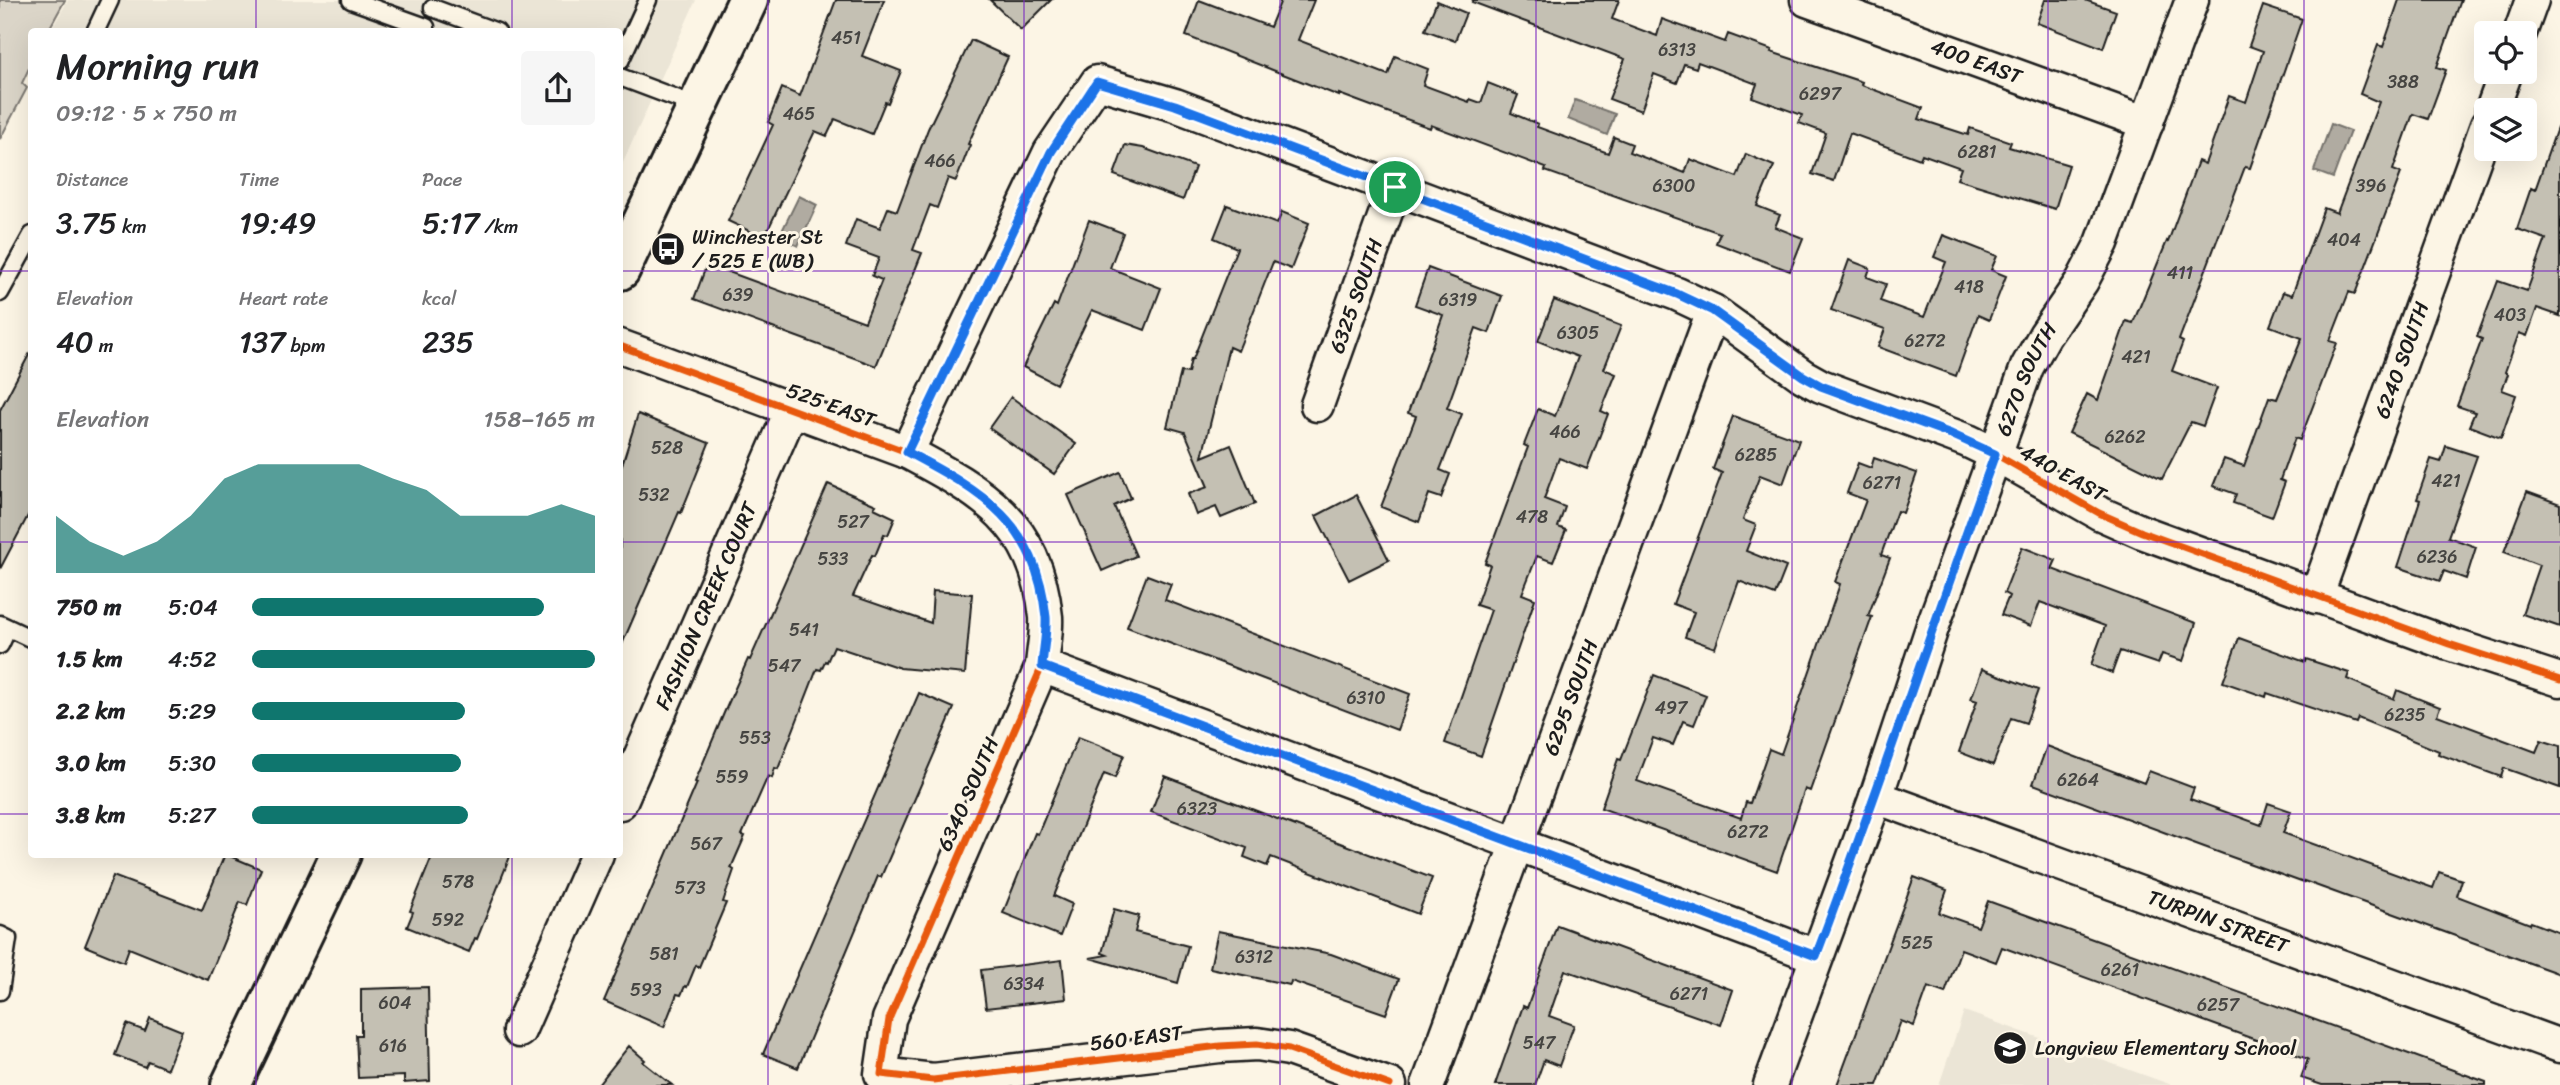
<!DOCTYPE html>
<meta charset="utf-8">
<style>
:root{--surface:#fff;--page:#f6f6f6;--text:#202124;--muted:#757577;--accent:#0f766e}
body{margin:0;font-family:Sriracha,sans-serif;background:var(--page);color:var(--text);height:100vh;display:flex;flex-direction:column;font-size:26px;white-space:nowrap}
*{box-sizing:border-box;margin:0}
p{font-size:23px;color:var(--muted)}
.icon{flex:none;width:38px;height:38px;fill:none;stroke:currentColor;stroke-width:2;stroke-linecap:round;stroke-linejoin:round}
.map{position:relative;flex:1;overflow:hidden}
.sheet{position:absolute;left:28px;top:28px;width:595px;height:830px;display:flex;flex-direction:column;background:var(--surface);border-radius:7px;box-shadow:0 7px 28px #0002}
.sheet>*{flex:none}
.fabs{position:absolute;left:2474px;top:21px;display:grid;gap:14px}
.fabs a{display:grid;place-items:center;width:63px;height:63px;border-radius:7px;background:var(--surface);box-shadow:0 7px 28px #0002;font-size:35px}
.pin{position:absolute;display:grid;place-items:center;width:60px;height:60px;color:#fff;margin:-30px;border:4px solid #fff;border-radius:50%;box-shadow:0 2px 7px #0007}
.round{display:grid;place-items:center;flex:none;width:74px;height:74px;border-radius:7px;background:var(--page)}
.summary{display:flex;align-items:center;justify-content:space-between;height:119px;padding:0 28px}
h1{font-size:38px;font-weight:600;line-height:52px}
.stats{display:grid;grid-template-columns:repeat(3,1fr);gap:10px;height:119px;padding:7px 28px}
.stats div{display:grid;align-content:center}
.stats b{font-size:30px;font-weight:600}
.stats small{font-size:19px;font-weight:400}
.stats p{font-size:19px}
.chart{height:196px;padding:14px 28px}
.chart p{display:flex;justify-content:space-between}
.chart svg{width:100%;height:126px;margin-top:7px;fill:var(--accent);opacity:.7}
ul{padding:0 28px;list-style:none;font-size:23px}
li{display:grid;grid-template-columns:112px 84px 1fr;align-items:center;height:52px}
li i{height:18px;border-radius:9px;background:var(--accent)}
.map>svg:first-child{display:block}
.built{fill:#ebe5d6}
.green{fill:#dbd5c8;stroke:#7c7872;stroke-width:2}
.water{fill:#b0aba1;stroke:#75726c;stroke-width:2}
.building{fill:#c4c0b3;stroke:#1c1c1c;stroke-width:2}
.lines{fill:none;stroke-linecap:round;stroke-linejoin:round}
.service-casing{stroke:#1c1c1c;stroke-width:21}
.minor-casing{stroke:#1c1c1c;stroke-width:37}
.secondary-casing{stroke:#1c1c1c;stroke-width:44}
.service{stroke:#fcf5e5;stroke-width:16}
.minor{stroke:#fcf5e5;stroke-width:32}
.secondary{stroke:#fcf5e5;stroke-width:38}
.cycleway-casing{stroke:#fcf5e5;stroke-width:11}
.cycleway{stroke:#e8590c;stroke-width:7}
.route-casing{stroke:#fff;stroke-width:14}
.route{stroke:#1a73e8;stroke-width:9}
.grid{fill:none;stroke:#7b2cbf;stroke-width:2;stroke-opacity:0.55}
.labels{text-anchor:middle;dominant-baseline:central;stroke-width:6;stroke-linejoin:round;paint-order:stroke}
.number-label{font-size:18px;fill:#464542}
.street-label{font-size:21px;fill:#1c1c1c;stroke:#fcf5e5}
.poi-label{font-size:21px;fill:#1c1c1c;stroke:#fcf5e5;text-anchor:start}
</style>
<div class="map">
<svg width="2560" height="1085" viewBox="0 0 2560 1085">
<rect width="100%" height="100%" fill="#fcf5e5"/>
<filter id="ink" filterUnits="userSpaceOnUse"><feTurbulence type="fractalNoise" baseFrequency=".0143" numOctaves="2"/><feDisplacementMap in="SourceGraphic" scale="14" xChannelSelector="R" yChannelSelector="G"/><feConvolveMatrix kernelMatrix="1 2 1 2 8 2 1 2 1" color-interpolation-filters="sRGB"/></filter>
<g filter="url(#ink)">
<path class="built" d="M68,0H696L620,169V32H50Z
M1964,1011L2172,1085H1939Z"/>
<path class="green" d="M0,0H65L48,31L32,32L31,64L22,83L27,88L0,139Z"/>
<path class="water" d="M1575,100L1615,114L1607,135L1568,119Z
M2331,124L2350,131L2333,178L2314,171Z
M799,196L817,205L798,246L779,237Z"/>
<path class="building" d="M836,0H884L862,56L901,71L888,103L885,102L872,134L835,119L827,136L815,131L764,238L728,221L773,125L768,122L782,88L800,96Z
M990,0H1051L1021,30Z
M1199,0L1270,27L1281,0H1314L1298,40L1388,75L1395,56L1428,69L1423,85L1469,102L1470,99L1481,103L1488,83L1518,95L1511,113L1538,124L1537,127L1608,153L1614,137L1632,144L1629,152L1685,173L1690,159L1737,177L1746,154L1774,166L1757,206L1780,215L1775,227L1803,238L1790,271L1716,243L1720,233L1545,171L1546,168L1431,125L1430,128L1339,94V96L1186,36Z
M1473,0H1619L1612,19L1657,36L1662,19L1725,42L1728,34L1772,50L1771,52L1862,82L1861,85L1923,108L1919,119L1968,135L1970,128L2011,142L2009,147L2069,165L2055,209L1957,179L1961,168L1922,154L1920,159L1850,133L1834,181L1812,174L1826,133L1799,123L1802,115L1752,97L1757,84L1698,62L1696,68L1684,64L1677,83L1654,74L1641,111L1609,99L1625,59L1472,2Z
M2045,0H2085L2116,11L2103,48L2037,23Z
M2399,0H2461L2437,67L2446,70L2428,119L2413,114L2393,170L2401,173L2355,294L2349,292L2330,341L2337,343L2300,440L2295,438L2280,480L2285,482L2272,517L2233,503L2236,494L2213,486L2224,459L2244,466L2269,397L2277,399L2302,338L2270,326L2283,292L2292,295L2324,208L2337,213L2379,102L2360,94L2378,45L2383,47Z
M1437,1L1466,13L1455,41L1425,30Z
M2263,6L2302,19L2250,168L2245,167L2179,340L2183,342L2172,371L2217,388L2203,426L2191,422L2162,479L2069,433L2087,394L2098,400L2126,321L2133,323L2167,241L2168,242L2198,161L2205,164L2229,96L2246,102L2263,51L2249,46Z
M971,40L1008,57L968,144L970,145L956,181L948,178L937,208L930,205L913,250L922,253L876,366L694,299L707,264L865,322L882,280L872,276L879,258L846,246L856,219L880,228L888,208L897,211L928,129Z
M2557,128L2560,129V316L2537,308L2527,336L2519,333L2505,372L2508,374L2502,390L2516,395L2501,438L2469,426L2475,412L2457,406L2482,339L2477,337L2498,281L2527,291L2546,239L2517,229L2531,188L2535,190Z
M1125,145L1143,148L1195,167L1183,200L1114,175Z
M1227,205L1277,224L1282,212L1309,223L1291,269L1273,262L1238,351L1229,347L1202,457L1231,445L1255,504L1221,518L1216,507L1196,515L1188,494L1208,487L1185,432L1167,427L1181,372L1188,373L1191,359H1193L1237,248L1214,238Z
M1089,220L1123,233L1110,268L1161,288L1145,330L1092,310L1056,384L1023,367L1054,304L1057,306Z
M1943,235L1997,256L1991,270L2006,276L1989,320L1978,315L1956,376L1878,347L1885,329L1831,310L1849,260L1870,268L1867,277L1886,284L1880,301L1924,317L1946,262L1934,257Z
M1428,268L1502,296L1489,333L1476,328L1447,408L1462,414L1440,470L1450,474L1441,498L1429,494L1419,522L1381,507L1416,416L1408,413L1443,315L1415,305Z
M1554,300L1621,326L1604,369L1616,374L1601,411L1608,414L1587,469L1559,458L1544,499L1565,507L1558,527L1566,530L1553,562L1537,556L1522,594L1535,599L1481,756L1445,743L1491,610L1476,605L1490,565L1485,563L1528,447L1524,445L1538,409L1555,416L1578,357L1538,341Z
M32,349V508L0,569V410Z
M1011,397L1076,444L1054,474L989,428Z
M638,414L709,443L681,513L679,512L620,649V471Z
M1733,416L1799,440L1783,484L1760,475L1743,520L1756,525L1746,551L1786,567L1775,595L1739,581L1715,648L1685,637L1694,612L1673,604L1722,473L1713,469Z
M2446,446L2477,456L2448,537L2476,547L2466,579L2444,571L2440,581L2398,567L2420,500L2417,499L2431,459L2441,462Z
M1874,458L1917,473L1903,513L1897,511L1881,555L1890,558L1868,616L1872,617L1810,791L1805,789L1777,871L1601,808L1618,759L1621,760L1654,675L1706,695L1694,725L1683,721L1673,745L1653,738L1637,781L1741,818L1746,802L1750,803L1769,749L1781,754L1840,584L1835,582L1866,500L1847,493L1858,463L1871,468Z
M1120,472L1131,498L1114,506L1136,556L1102,571L1068,495Z
M828,484L876,505L874,508L895,518L888,535L884,534L875,556L872,555L853,596L931,623L933,591L972,594L965,674L900,668L834,646L827,662L825,661L821,670L817,669L778,769L775,768L772,778L768,776L742,835L745,836L731,868L734,870L723,902L726,903L699,967L696,965L687,987L685,986L681,995L677,994L664,1027L604,1001L697,783L695,782L724,713L748,659L750,660Z
M2527,492L2560,504V627L2522,614L2539,565L2504,552Z
M1356,495L1389,560L1349,580L1316,516Z
M2022,547L2056,560L2052,569L2196,623L2183,661L2162,654L2158,664L2120,651L2112,673L2091,665L2105,626L2040,602L2031,626L2001,615L2009,596L2004,593Z
M1147,575L1171,584L1165,600L1410,694L1397,730L1127,627Z
M2239,638L2305,662L2306,659L2349,673L2347,679L2394,699L2397,690L2440,707L2437,715L2536,752L2541,740L2560,746V788L2504,768L2501,777L2438,754L2439,751L2358,718L2356,723L2267,693L2266,697L2223,682Z
M1982,669L2038,690L2026,723L2011,718L1993,765L1959,752L1977,701L1971,699Z
M919,693L954,708L881,877L878,876L798,1068L763,1054Z
M1078,737L1124,755L1115,778L1104,774L1054,896L1072,904L1060,936L1003,913L1035,833L1038,834Z
M2047,746L2144,783L2149,771L2194,788L2190,799L2261,825L2268,803L2291,811L2283,833L2433,888L2439,872L2462,880L2457,896L2530,924L2531,922L2560,933V974L2304,881V883L2226,855L2033,784Z
M1165,776L1432,878L1418,914L1271,857L1267,866L1244,857L1247,848L1151,812Z
M225,854L261,869L247,905L240,902L208,980L129,948L124,962L85,946L113,876L202,910Z
M433,854H511L477,939L475,938L469,952L407,927L413,912L410,911Z
M1914,877L1947,890L1939,913L1978,927L1988,901L2486,1082V1085H2322L2301,1078L2308,1059L2002,947L1996,962L1961,949L1945,993L1928,987L1914,1026L1901,1021L1877,1085H1837Z
M1114,909L1139,916L1135,932L1188,946L1178,983L1090,958L1107,955L1102,953Z
M1557,925L1733,990L1721,1025L1565,970L1549,1016L1574,1025L1559,1066L1544,1060L1535,1085H1495L1523,1006L1527,1008Z
M1218,931L1331,954L1399,979L1386,1014L1291,981L1290,985L1210,968Z
M1062,960L1066,999L986,1008L981,970Z
M428,987L430,1081L404,1083V1076L358,1078L356,1035H361V989Z
M150,1018L182,1031L167,1069L148,1061L145,1067L115,1055L127,1024L145,1031Z
M629,1046L645,1060L643,1062L672,1085H598Z"/>
<g class="lines">
<g class="service-casing">
<path id="service" d="M351,0L426,27
M433,8L497,32
M95,32L110,0
M620,61L648,0
M620,77L697,106
M0,293L32,235
M0,624L32,639
M0,645L8,628
M0,935L8,939L0,991"/>
</g>
<g class="minor-casing">
<g id="minor">
<path id="s1" d="M1807,0L2147,123"/>
<path d="M2520,33L2532,0"/>
<path d="M2492,110L2506,72"/>
<path d="M620,346L907,452C984,493 1036,522 1046,617C1047,633 1043,651 1042,666L889,1019L881,1074L933,1080L1220,1046L1257,1044L1289,1049L1390,1085"/>
<path id="s2" d="M1317,405L1395,187"/>
<path d="M907,452L1050,152L1097,82L1175,105L1677,294L1713,311L1803,376L1821,386L1968,441L1995,454L2099,513L2142,532L2449,644L2560,680"/>
<path id="s3" d="M2316,597L2487,125"/>
<path d="M1042,666L1816,956"/>
<path id="s4" d="M1876,797L2560,1046"/>
<path id="s5" d="M620,803L792,409"/>
<path d="M519,1031L597,854"/>
<path id="s6" d="M1428,1085L1713,311"/>
<path id="s7" d="M1770,1085L1876,797L1932,628L2027,367L2045,335L2082,281L2102,243L2192,0"/>
</g>
</g>
<g class="secondary-casing">
<path id="secondary" d="M620,270L748,0
M231,1085L341,854"/>
</g>
<use href="#service" class="service"/>
<use href="#minor" class="minor"/>
<use href="#secondary" class="secondary"/>
<g class="cycleway-casing">
<path id="cycleway" d="M620,346L907,452C984,493 1036,522 1046,617C1047,633 1043,651 1042,666L889,1019L881,1074L933,1080L1220,1046L1257,1044L1289,1049L1390,1085
M907,452L1050,152L1097,82L1175,105L1677,294L1713,311L1803,376L1821,386L1968,441L1995,454L2099,513L2142,532L2449,644L2560,680"/>
</g>
<use href="#cycleway" class="cycleway"/>
</g>
</g>
<g class="lines" filter="url(#ink)">
<g class="route-casing">
<path id="route" d="M1097,82L1175,105L1677,294L1713,311L1803,376L1821,386L1951,434L1995,454C1934,621 1879,790 1816,956L1042,666C1043,651 1047,633 1046,617C1036,522 984,493 907,452L1051,152Z"/>
</g>
<use href="#route" class="route"/>
</g>
<path class="grid" d="M256,0V32M512,0V32M768,0V1085M1024,0V1085M1280,0V1085M1536,0V1085M1792,0V1085M2048,0V1085M2304,0V1085M0,271H32M620,271H2560M0,542H32M620,542H2560M0,814H32M620,814H2560M256,854V1085M512,854V1085"/>
<defs>
<g id="bus-disc" transform="scale(1.75)"><circle r="9.5" fill="#1c1c1c" stroke="#fcf5e5"/><path d="M-5-6H5V4H4V6H2V4H-2V6H-4V4H-5ZM-3.5-4V0h7V-4ZM-3.5 1.2v1.5H-2V1.2ZM2 1.2v1.5H3.5V1.2Z" fill="#fff"/></g>
<g id="school-disc" transform="scale(1.75)"><circle r="9.5" fill="#1c1c1c" stroke="#fcf5e5"/><path d="M0-5L7-2L0 1L-7-2ZM-4 1L0 2.5L4 1V4Q0 6-4 4Z" fill="#fff"/></g>
</defs>
<g fill-rule="evenodd">
<use href="#bus-disc" x="668" y="249"/>
<use href="#school-disc" x="2010" y="1048"/>
</g>
<g class="labels">
<g class="number-label">
<text x="846" y="38">451</text>
<text x="1677" y="50">6313</text>
<text x="2403" y="82">388</text>
<text x="1820" y="94">6297</text>
<text x="799" y="114">465</text>
<text x="1977" y="152">6281</text>
<text x="940" y="161">466</text>
<text x="1674" y="186">6300</text>
<text x="2371" y="186">396</text>
<text x="2344" y="240">404</text>
<text x="2180" y="273">411</text>
<text x="1969" y="287">418</text>
<text x="738" y="295">639</text>
<text x="1458" y="300">6319</text>
<text x="2510" y="315">403</text>
<text x="1578" y="333">6305</text>
<text x="1925" y="341">6272</text>
<text x="2136" y="357">421</text>
<text x="1565" y="432">466</text>
<text x="2125" y="437">6262</text>
<text x="667" y="448">528</text>
<text x="1756" y="455">6285</text>
<text x="2446" y="481">421</text>
<text x="1882" y="483">6271</text>
<text x="654" y="495">532</text>
<text x="1532" y="517">478</text>
<text x="853" y="522">527</text>
<text x="2437" y="557">6236</text>
<text x="833" y="559">533</text>
<text x="804" y="630">541</text>
<text x="784" y="666">547</text>
<text x="1366" y="698">6310</text>
<text x="1671" y="708">497</text>
<text x="2405" y="715">6235</text>
<text x="755" y="738">553</text>
<text x="732" y="777">559</text>
<text x="2078" y="780">6264</text>
<text x="1197" y="809">6323</text>
<text x="1748" y="832">6272</text>
<text x="706" y="844">567</text>
<text x="458" y="882">578</text>
<text x="690" y="888">573</text>
<text x="448" y="920">592</text>
<text x="1917" y="943">525</text>
<text x="664" y="954">581</text>
<text x="1254" y="957">6312</text>
<text x="2120" y="970">6261</text>
<text x="1024" y="984">6334</text>
<text x="646" y="990">593</text>
<text x="1689" y="994">6271</text>
<text x="395" y="1003">604</text>
<text x="2218" y="1005">6257</text>
<text x="1539" y="1043">547</text>
<text x="393" y="1046">616</text>
</g>
<g class="street-label">
<text stroke="none"><textPath href="#s1" startOffset="180">400 EAST</textPath></text>
<text stroke="none"><textPath href="#s2" startOffset="116">6325 SOUTH</textPath></text>
<text stroke="none"><textPath href="#s3" startOffset="252">6240 SOUTH</textPath></text>
<text stroke="none"><textPath href="#s7" startOffset="751">6270 SOUTH</textPath></text>
<text transform="translate(831 405) rotate(20)">525 EAST</text>
<text transform="translate(2063 473) rotate(29)">440 EAST</text>
<text stroke="none"><textPath href="#s5" startOffset="215">FASHION CREEK COURT</textPath></text>
<text stroke="none"><textPath href="#s6" startOffset="413">6295 SOUTH</textPath></text>
<text transform="translate(968 794) rotate(-66)">6340 SOUTH</text>
<text stroke="none"><textPath href="#s4" startOffset="364">TURPIN STREET</textPath></text>
<text transform="translate(1136 1038) rotate(-7)">560 EAST</text>
</g>
<g class="poi-label">
<text x="692" y="237">Winchester St<tspan x="692" dy="24">/ 525 E (WB)</tspan></text>
<text x="2035" y="1048">Longview Elementary School</text>
</g>
</g>
</svg>
<div class="fabs">
<a><svg class="icon" aria-label="locate" viewBox="0 0 24 24"><circle cx="12" cy="12" r="6"/><path d="M12 2v4M12 18v4M2 12h4M18 12h4"/></svg></a>
<a><svg class="icon" aria-label="layers" viewBox="0 0 24 24"><path d="M12 4l9 5-9 5-9-5zM3 14l9 5 9-5"/></svg></a>
</div>
<div class="pin" style="left:1395px;top:187px;background:#1e9e55"><svg class="icon" aria-label="arrive" viewBox="0 0 24 24"><path d="M6 21V4h12l-3 4 3 4H6"/></svg></div>
<section class="sheet">
<div class="summary"><div><h1>Morning run</h1><p>09:12 · 5 × 750 m</p></div><a class="round"><svg class="icon" aria-label="share" viewBox="0 0 24 24"><path d="M12 15V3M7 8l5-5 5 5M5 13v7h14v-7"/></svg></a></div>
<div class="stats">
<div><p>Distance</p><b>3.75<small> km</small></b></div>
<div><p>Time</p><b>19:49</b></div>
<div><p>Pace</p><b>5:17<small> /km</small></b></div>
</div>
<div class="stats">
<div><p>Elevation</p><b>40<small> m</small></b></div>
<div><p>Heart rate</p><b>137<small> bpm</small></b></div>
<div><p>kcal</p><b>235</b></div>
</div>
<div class="chart"><p><span>Elevation</span>158–165 m</p>
<svg viewBox="0 0 160 44" preserveAspectRatio="none"><path d="M0 44V24L10 33L20 38L30 33L40 24L50 11L60 6L70 6L80 6L90 6L100 11L110 15L120 24L130 24L140 24L150 20L160 24V44z"/></svg>
</div>
<ul>
<li><b>750 m</b>5:04<i style="width:85%"></i></li>
<li><b>1.5 km</b>4:52<i style="width:100%"></i></li>
<li><b>2.2 km</b>5:29<i style="width:62%"></i></li>
<li><b>3.0 km</b>5:30<i style="width:61%"></i></li>
<li><b>3.8 km</b>5:27<i style="width:63%"></i></li>
</ul>
</section>
</div>
